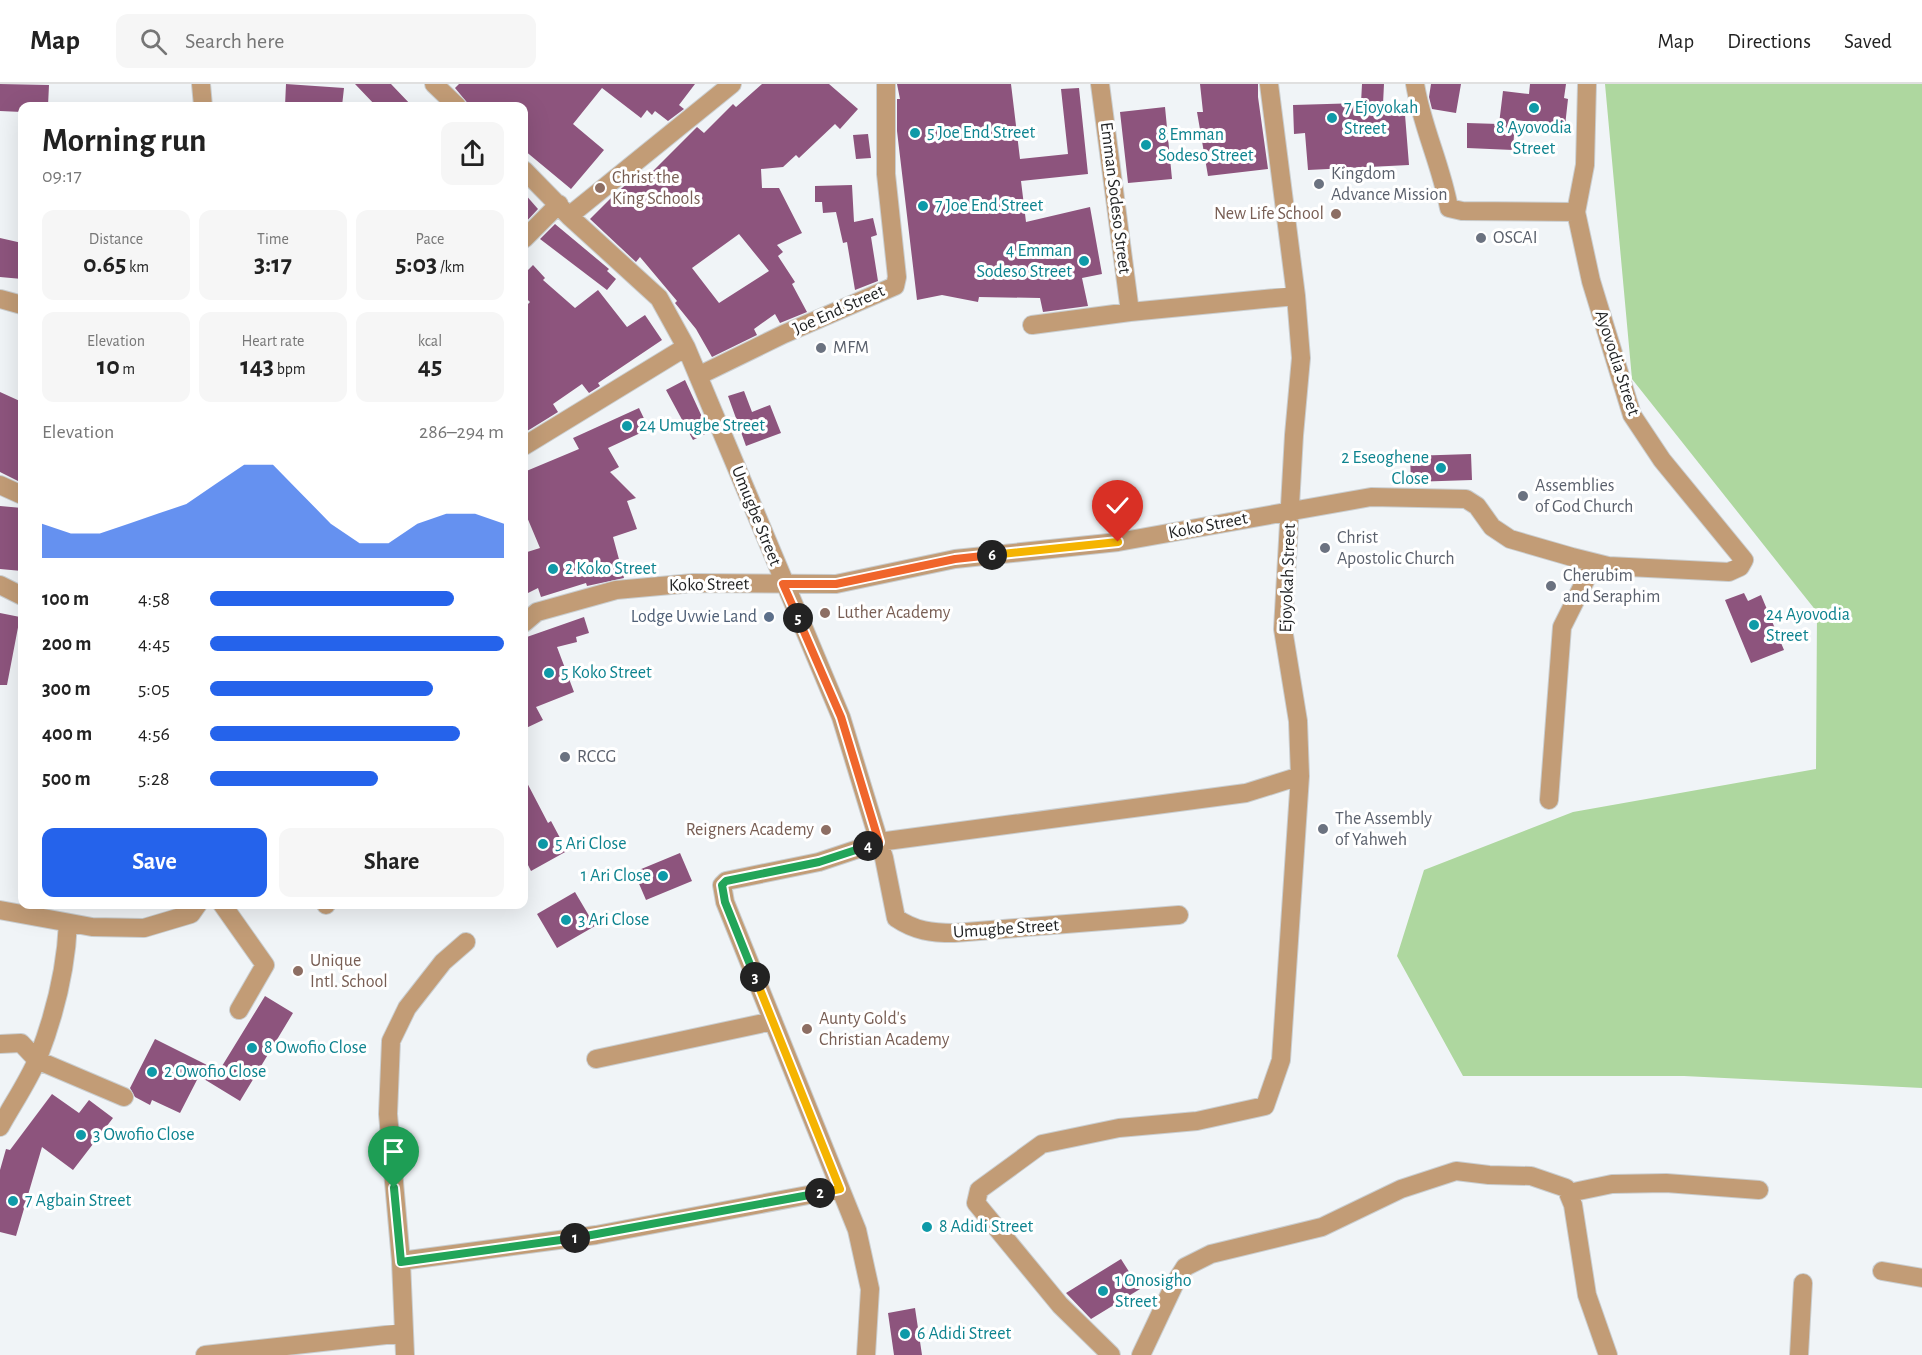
<!DOCTYPE html>
<meta charset="utf-8">
<style>
:root{--surface:#fff;--page:#f6f6f6;--text:#222;--muted:#767676;--line:#e0e0e0;--accent:#2563eb}
body{margin:0;font-family:"Alegreya Sans",sans-serif;background:var(--page);color:var(--text);height:100vh;display:flex;flex-direction:column;font-size:22px;white-space:nowrap}
*{box-sizing:border-box;margin:0}
p{font-size:20px;color:var(--muted)}
.icon{flex:none;width:33px;height:33px;fill:none;stroke:currentColor;stroke-width:2;stroke-linecap:round;stroke-linejoin:round}
.map{position:relative;flex:1;overflow:hidden}
.sheet{position:absolute;left:18px;top:18px;width:510px;height:807px;display:flex;flex-direction:column;background:var(--surface);border-radius:12px;box-shadow:0 6px 24px #0002}
.sheet>*{flex:none}
.pin{position:absolute;display:grid;place-items:center;width:51px;height:51px;color:#fff;margin:-62px -26px;border-radius:50% 50% 50% 0;rotate:-45deg;box-shadow:0 0 6px #0007}
.pin .icon{rotate:45deg}
.km{position:absolute;width:30px;height:30px;margin:-15px;border-radius:50%;background:#222;color:#fff;font-size:16px;line-height:30px;text-align:center}
.round{display:grid;place-items:center;flex:none;width:63px;height:63px;border-radius:12px;background:var(--page)}
.overview{display:flex;align-items:center;justify-content:space-between;height:102px;padding:0 24px}
h1{font-size:33px;font-weight:700;line-height:45px}
.figures{display:grid;grid-template-columns:repeat(3,1fr);gap:9px;height:102px;padding:6px 24px}
.figures div{display:grid;align-content:center;border-radius:12px;background:var(--page);text-align:center}
.figures b{font-size:26px;font-weight:700}
.figures small{font-size:16px;font-weight:400}
.figures p{font-size:16px}
.chart{height:168px;padding:12px 24px}
.chart p{display:flex;justify-content:space-between}
.chart svg{width:100%;height:108px;margin-top:6px;fill:var(--accent);opacity:.7}
.primary-button{display:flex;gap:12px;margin-top:auto;padding:12px 24px}
.primary-button a{flex:1;height:69px;border-radius:12px;background:var(--accent);color:#fff;font-size:24px;font-weight:700;line-height:69px;text-align:center}
.primary-button a+a{background:var(--page);color:var(--text)}
ul{padding:0 24px;list-style:none;font-size:20px}
li{display:grid;grid-template-columns:96px 72px 1fr;align-items:center;height:45px}
li i{height:15px;border-radius:8px;background:var(--accent)}
header{display:flex;align-items:center;gap:36px;box-sizing:border-box;height:84px;padding:0 30px;background:var(--surface);border-bottom:2px solid var(--line)}
header strong{font-size:28px}
nav{display:flex;gap:33px;margin-inline-start:auto;font-size:21px}
.search{width:420px;height:54px;background:var(--page);display:flex;align-items:center;gap:15px;box-sizing:border-box;padding:0 21px;border-radius:12px;color:var(--muted);font-size:22px}
.map>svg:first-child{display:block}
.green{fill:#aed79f}
.building{fill:#8d547d;fill-rule:evenodd}
.lines{fill:none;stroke-linecap:round;stroke-linejoin:round}
.minor-casing{stroke:#caced0;stroke-width:20}
.minor{stroke:#c29c76;stroke-width:18}
.split-1-casing{stroke:#fff;stroke-width:12}
.split-2-casing{stroke:#fff;stroke-width:12}
.split-3-casing{stroke:#fff;stroke-width:12}
.split-4-casing{stroke:#fff;stroke-width:12}
.split-5-casing{stroke:#fff;stroke-width:12}
.split-6-casing{stroke:#fff;stroke-width:12}
.split-7-casing{stroke:#fff;stroke-width:12}
.split-1{stroke:#22a559;stroke-width:8}
.split-2{stroke:#22a559;stroke-width:8}
.split-3{stroke:#f5b400;stroke-width:8}
.split-4{stroke:#22a559;stroke-width:8}
.split-5{stroke:#f0652b;stroke-width:8}
.split-6{stroke:#f0652b;stroke-width:8}
.split-7{stroke:#f5b400;stroke-width:8}
.culture-dot{fill:#0f9aa8;stroke:#fff;stroke-width:2}
.worship-dot{fill:#6b7280;stroke:#fff;stroke-width:2}
.education-dot{fill:#8d6e63;stroke:#fff;stroke-width:2}
.service-dot{fill:#5c6f8a;stroke:#fff;stroke-width:2}
.labels{text-anchor:middle;dominant-baseline:central;stroke-width:6;stroke-linejoin:round;paint-order:stroke}
.culture-label{font-size:18px;fill:#0d838f;stroke:#fff;text-anchor:start}
.worship-label{font-size:18px;fill:#5b616d;stroke:#fff;text-anchor:start}
.education-label{font-size:18px;fill:#785e54;stroke:#fff;text-anchor:start}
.street-label{font-size:18px;fill:#1f2021;stroke:#fff}
.service-label{font-size:18px;fill:#4e5e75;stroke:#fff;text-anchor:end}
</style>
<header>
<strong>Map</strong>
<div class="search"><svg class="icon" aria-label="search" viewBox="0 0 24 24"><circle cx="10" cy="10" r="6"/><path d="M15 15l6 6"/></svg>Search here</div>
<nav><a>Map</a><a>Directions</a><a>Saved</a></nav>
</header>
<div class="map">
<svg width="1922" height="1271" viewBox="0 0 1922 1271">
<rect width="100%" height="100%" fill="#f0f4f7"/>
<path class="green" d="M1605,0H1922V1004L1684,992H1463L1397,872L1424,786L1573,728L1816,685L1817,528L1632,295Z"/>
<path class="building" d="M0,0L49,1L48,22H22V28L0,27Z
M286,0L344,4L342,22H285Z
M355,0H391L412,22H376Z
M459,0H695L679,21L684,25L668,37L655,27L652,31L647,26L641,34L602,4L573,40L604,66L571,105L524,66V22H470L455,4Z
M762,0H829L858,25L840,45L835,40L799,74L796,71L783,83L761,85L762,104H779L802,149L777,161L783,168L778,172L795,198L792,200L807,228L780,239L775,230L754,245L757,251L712,273L696,245L675,219L677,217L640,173L636,178L590,135L616,109L641,88L646,94L697,43L704,49L733,20L736,23ZM739,150L769,187L719,219L692,184Z
M897,0H1011L1020,75L1068,70L1061,5L1079,4L1088,90L1021,97L1026,138L1090,123L1102,190L1082,194L1088,222L1043,228L1040,214L979,213L978,218L942,211L917,216L897,47V15H900Z
M1200,0H1258V13L1268,85L1208,92L1197,28H1203Z
M1362,0H1384L1383,20L1404,18L1409,81L1308,86L1305,49L1294,50L1293,21L1361,19Z
M1431,0H1461L1456,29L1432,25L1429,13Z
M1530,0H1566L1564,14L1568,15L1565,42L1515,36L1513,66L1467,64V39L1499,40L1503,7L1529,10Z
M1165,23L1172,95L1128,99L1120,28Z
M868,50L871,74L856,75L853,51Z
M852,101L854,138L873,134L877,151L871,153L878,197L855,206L847,158L843,159L836,128L823,129L822,118H815V102Z
M524,109L538,125L524,140Z
M555,140L609,185L607,187L616,195L607,206L540,155Z
M0,154L22,159V195L0,193Z
M533,181L545,194L543,196L575,224L598,206L627,243L645,231L662,256L598,299L600,302L589,309L582,300L553,320L558,328L524,349V224L530,218L524,212V190Z
M685,296L709,348L693,356L666,306Z
M744,307L752,328L770,321L781,349L746,362L728,312Z
M0,308L22,318V399L0,388Z
M639,324L649,345L608,364L619,383L610,388L636,414L627,417L637,445L613,453L624,494L587,502L586,499L541,513L538,504L524,511V469L540,464L524,426V388L579,365L573,354Z
M1471,370L1472,396L1411,398L1410,372Z
M0,422L22,424V487L0,485Z
M1744,509L1748,517L1761,511L1784,566L1751,579L1725,516Z
M0,529L20,533L7,601H0Z
M584,533L589,549L576,553L577,558L557,563L574,608L536,623L543,636L524,645V554Z
M524,693L548,739L551,737L567,767L531,787L524,773Z
M680,769L692,797L646,816L634,788Z
M575,808L595,842L557,864L537,830Z
M265,912L293,929L240,1017L199,992L180,1029L152,1016L150,1021L135,1013L130,1004L155,955L219,987Z
M52,1010L79,1029L89,1016L113,1034L73,1086L42,1063L16,1152L0,1148V1086L6,1065L10,1066Z
M1121,1175L1140,1205L1091,1235L1066,1209Z
M915,1224L922,1271H894L888,1229Z"/>
<g class="lines">
<g class="minor-casing">
<path id="minor" d="M201,0L203,22
M434,0L457,22
M1100,0L1130,228
M1415,0C1422,43 1441,80 1449,124L1462,127L1576,128
M524,86L569,132L659,214L686,263L841,633L884,774L896,834C915,847 932,849 954,849L1179,831
M569,132L732,0
M524,155L559,120
M0,215L22,221
M1032,241L1130,228L1296,212
M698,292L784,250L895,202L897,193L886,90V0
M524,362L686,263
M0,401L22,411
M0,501L22,512
M524,539L537,528L616,506L693,499L836,500L955,475L1118,458L1371,413L1466,415L1477,422L1492,443L1510,455L1572,473L1608,482L1729,488L1740,483L1744,476L1662,376L1632,331L1591,197L1576,128L1585,81L1587,0
M1549,716L1562,543L1594,479
M222,820L265,881L239,926
M326,820V821
M0,826L92,843L144,844L191,830L198,820
M0,960L21,959L37,976L124,1013
M596,975L773,937
M0,1043C12,1021 28,998 38,974C55,930 66,886 68,839
M1569,1109L1612,1100L1666,1099L1759,1106
M401,1177L596,1151L840,1105
M1882,1187L1922,1194
M205,1271L404,1249
M405,1271L401,1177L388,1030L391,957L407,924L443,878L466,858
M866,1271L870,1205L857,1146L725,818L722,801L726,797L819,778L879,758L1246,709L1300,692
M1111,1271L1060,1221L976,1119L979,1106L1042,1060L1119,1044L1197,1037L1265,1022L1281,976L1300,692L1298,637L1283,545L1294,351L1301,274L1296,212L1269,0
M1141,1271L1175,1199L1185,1183L1211,1170L1322,1143L1401,1105L1456,1087L1489,1091L1531,1092L1566,1104L1573,1121L1587,1211L1608,1271
M1799,1271L1803,1199"/>
</g>
<use href="#minor" class="minor"/>
</g>
<g class="lines">
<g class="split-1-casing">
<path id="split-1" d="M394,1104L401,1178L575,1154"/>
</g>
<g class="split-2-casing">
<path id="split-2" d="M575,1154L820,1109"/>
</g>
<g class="split-3-casing">
<path id="split-3" d="M755,893L840,1105L820,1109"/>
</g>
<g class="split-4-casing">
<path id="split-4" d="M755,893L725,818L722,801L726,797L819,778L868,762"/>
</g>
<g class="split-5-casing">
<path id="split-5" d="M798,534L841,633L879,758L868,762"/>
</g>
<g class="split-6-casing">
<path id="split-6" d="M798,534L783,500H836L955,475L992,471"/>
</g>
<g class="split-7-casing">
<path id="split-7" d="M992,471L1118,458"/>
</g>
<use href="#split-1" class="split-1"/>
<use href="#split-2" class="split-2"/>
<use href="#split-3" class="split-3"/>
<use href="#split-4" class="split-4"/>
<use href="#split-5" class="split-5"/>
<use href="#split-6" class="split-6"/>
<use href="#split-7" class="split-7"/>
</g>
<g class="culture-dot">
<circle cx="1534" cy="24" r="6"/>
<circle cx="1332" cy="34" r="6"/>
<circle cx="915" cy="49" r="6"/>
<circle cx="1146" cy="61" r="6"/>
<circle cx="923" cy="122" r="6"/>
<circle cx="1084" cy="177" r="6"/>
<circle cx="627" cy="342" r="6"/>
<circle cx="1441" cy="384" r="6"/>
<circle cx="553" cy="485" r="6"/>
<circle cx="1754" cy="541" r="6"/>
<circle cx="549" cy="589" r="6"/>
<circle cx="543" cy="760" r="6"/>
<circle cx="663" cy="792" r="6"/>
<circle cx="566" cy="836" r="6"/>
<circle cx="252" cy="964" r="6"/>
<circle cx="152" cy="988" r="6"/>
<circle cx="81" cy="1051" r="6"/>
<circle cx="13" cy="1117" r="6"/>
<circle cx="927" cy="1143" r="6"/>
<circle cx="1103" cy="1207" r="6"/>
<circle cx="905" cy="1250" r="6"/>
</g>
<g class="worship-dot">
<circle cx="1319" cy="100" r="6"/>
<circle cx="1481" cy="154" r="6"/>
<circle cx="821" cy="264" r="6"/>
<circle cx="1523" cy="412" r="6"/>
<circle cx="1325" cy="464" r="6"/>
<circle cx="1551" cy="502" r="6"/>
<circle cx="565" cy="673" r="6"/>
<circle cx="1323" cy="745" r="6"/>
</g>
<g class="education-dot">
<circle cx="600" cy="104" r="6"/>
<circle cx="1336" cy="130" r="6"/>
<circle cx="825" cy="529" r="6"/>
<circle cx="826" cy="746" r="6"/>
<circle cx="298" cy="887" r="6"/>
<circle cx="807" cy="945" r="6"/>
</g>
<circle class="service-dot" cx="769" cy="533" r="6"/>
<g class="labels">
<g class="culture-label">
<text x="1344" y="24">7 Ejoyokah<tspan x="1344" dy="21">Street</tspan></text>
<text x="1534" y="44" text-anchor="middle">8 Ayovodia<tspan x="1534" dy="21">Street</tspan></text>
<text x="927" y="49">5 Joe End Street</text>
<text x="1158" y="51">8 Emman<tspan x="1158" dy="21">Sodeso Street</tspan></text>
<text x="935" y="122">7 Joe End Street</text>
<text x="1072" y="167" text-anchor="end">4 Emman<tspan x="1072" dy="21">Sodeso Street</tspan></text>
<text x="639" y="342">24 Umugbe Street</text>
<text x="1429" y="374" text-anchor="end">2 Eseoghene<tspan x="1429" dy="21">Close</tspan></text>
<text x="565" y="485">2 Koko Street</text>
<text x="1766" y="531">24 Ayovodia<tspan x="1766" dy="21">Street</tspan></text>
<text x="561" y="589">5 Koko Street</text>
<text x="555" y="760">5 Ari Close</text>
<text x="651" y="792" text-anchor="end">1 Ari Close</text>
<text x="578" y="836">3 Ari Close</text>
<text x="264" y="964">8 Owofio Close</text>
<text x="164" y="988">2 Owofio Close</text>
<text x="93" y="1051">3 Owofio Close</text>
<text x="25" y="1117">7 Agbain Street</text>
<text x="939" y="1143">8 Adidi Street</text>
<text x="1115" y="1197">1 Onosigho<tspan x="1115" dy="21">Street</tspan></text>
<text x="917" y="1250">6 Adidi Street</text>
</g>
<g class="worship-label">
<text x="1331" y="90">Kingdom<tspan x="1331" dy="21">Advance Mission</tspan></text>
<text x="1493" y="154">OSCAI</text>
<text x="833" y="264">MFM</text>
<text x="1535" y="402">Assemblies<tspan x="1535" dy="21">of God Church</tspan></text>
<text x="1337" y="454">Christ<tspan x="1337" dy="21">Apostolic Church</tspan></text>
<text x="1563" y="492">Cherubim<tspan x="1563" dy="21">and Seraphim</tspan></text>
<text x="577" y="673">RCCG</text>
<text x="1335" y="735">The Assembly<tspan x="1335" dy="21">of Yahweh</tspan></text>
</g>
<g class="education-label">
<text x="612" y="94">Christ the<tspan x="612" dy="21">King Schools</tspan></text>
<text x="1324" y="130" text-anchor="end">New Life School</text>
<text x="837" y="529">Luther Academy</text>
<text x="814" y="746" text-anchor="end">Reigners Academy</text>
<text x="310" y="877">Unique<tspan x="310" dy="21">Intl. School</tspan></text>
<text x="819" y="935">Aunty Gold's<tspan x="819" dy="21">Christian Academy</tspan></text>
</g>
<g class="street-label">
<text transform="translate(1115 114) rotate(83)">Emman Sodeso Street</text>
<text transform="translate(839 226) rotate(-24)">Joe End Street</text>
<text transform="translate(1617 279) rotate(72)">Ayovodia Street</text>
<text transform="translate(756 432) rotate(68)">Umugbe Street</text>
<text transform="translate(1208 442) rotate(-11)">Koko Street</text>
<text transform="translate(1288 494) rotate(-88)">Ejoyokah Street</text>
<text transform="translate(709 501) rotate(-1)">Koko Street</text>
<text transform="translate(1006 845) rotate(-4)">Umugbe Street</text>
</g>
<g class="service-label">
<text x="757" y="533">Lodge Uvwie Land</text>
</g>
</g>
</svg>
<div class="pin" style="left:394px;top:1104px;background:#1e9e55"><svg class="icon" aria-label="arrive" viewBox="0 0 24 24"><path d="M6 21V4h12l-3 4 3 4H6"/></svg></div>
<div class="pin" style="left:1118px;top:458px;background:#d93025"><svg class="icon" aria-label="check" viewBox="0 0 24 24"><path d="M5 12l5 5 9-10"/></svg></div>
<b class="km" style="left:575px;top:1154px">1</b>
<b class="km" style="left:820px;top:1109px">2</b>
<b class="km" style="left:755px;top:893px">3</b>
<b class="km" style="left:868px;top:762px">4</b>
<b class="km" style="left:798px;top:534px">5</b>
<b class="km" style="left:992px;top:471px">6</b>
<section class="sheet">
<div class="overview"><div><h1>Morning run</h1><p>09:17</p></div><a class="round"><svg class="icon" aria-label="share" viewBox="0 0 24 24"><path d="M12 15V3M7 8l5-5 5 5M5 13v7h14v-7"/></svg></a></div>
<div class="figures">
<div><p>Distance</p><b>0.65<small> km</small></b></div>
<div><p>Time</p><b>3:17</b></div>
<div><p>Pace</p><b>5:03<small> /km</small></b></div>
</div>
<div class="figures">
<div><p>Elevation</p><b>10<small> m</small></b></div>
<div><p>Heart rate</p><b>143<small> bpm</small></b></div>
<div><p>kcal</p><b>45</b></div>
</div>
<div class="chart"><p><span>Elevation</span>286–294 m</p>
<svg viewBox="0 0 160 44" preserveAspectRatio="none"><path d="M0 44V30L10 34L20 34L30 30L40 26L50 22L60 14L70 6L80 6L90 18L100 30L110 38L120 38L130 30L140 26L150 26L160 30V44z"/></svg>
</div>
<ul>
<li><b>100 m</b>4:58<i style="width:83%"></i></li>
<li><b>200 m</b>4:45<i style="width:100%"></i></li>
<li><b>300 m</b>5:05<i style="width:76%"></i></li>
<li><b>400 m</b>4:56<i style="width:85%"></i></li>
<li><b>500 m</b>5:28<i style="width:57%"></i></li>
</ul>
<div class="primary-button"><a>Save</a><a>Share</a></div>
</section>
</div>
